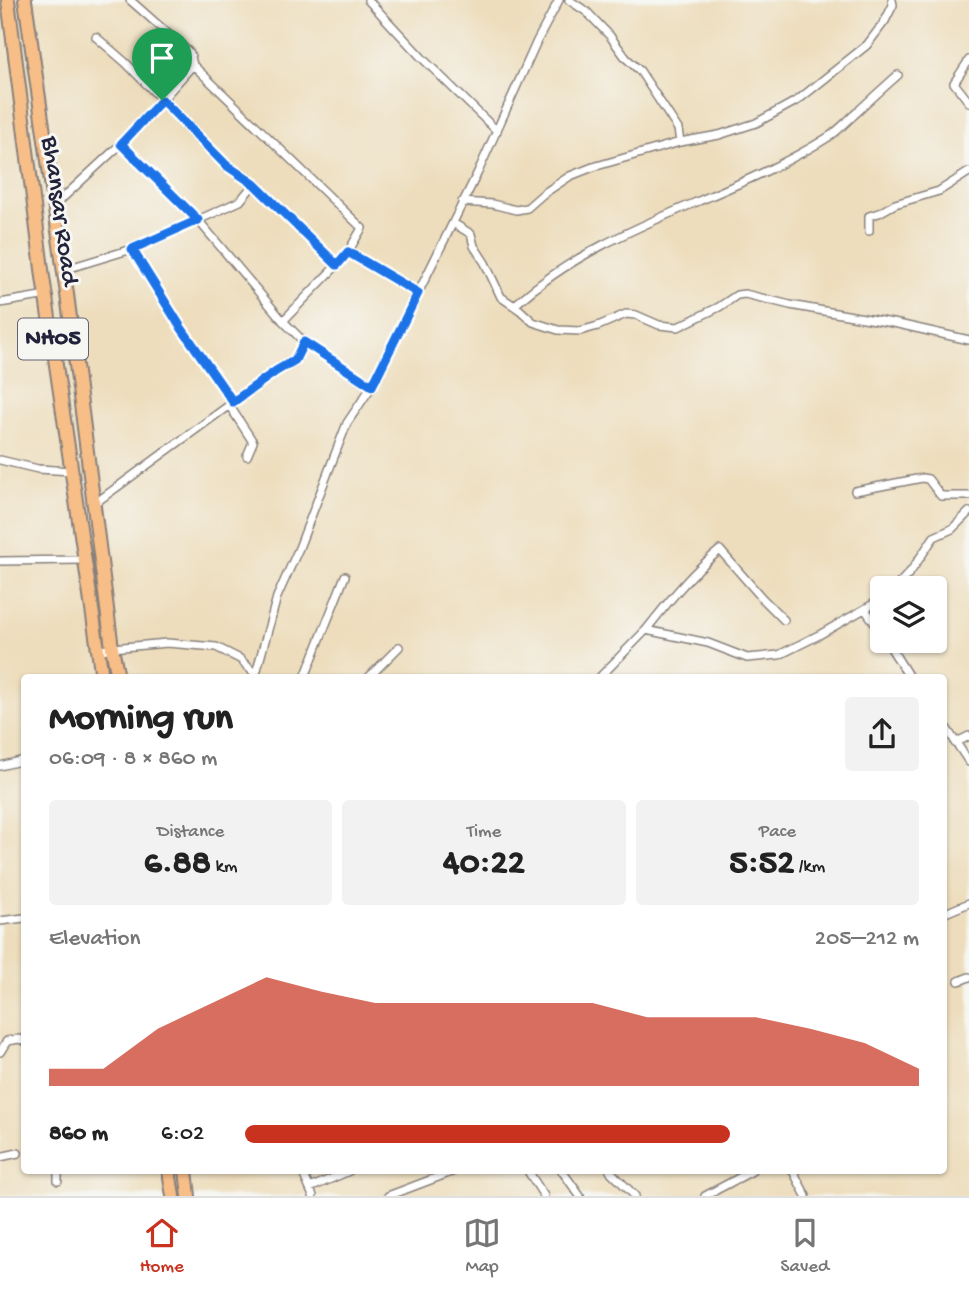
<!DOCTYPE html>
<meta charset="utf-8">
<style>
:root{--surface:#fff;--page:#f2f2f2;--text:#222;--muted:#767676;--line:#e0e0e0;--accent:#c8321e}
body{margin:0;font-family:"Gochi Hand",sans-serif;background:var(--page);color:var(--text);height:100vh;display:flex;flex-direction:column;font-size:26px;white-space:nowrap}
*{box-sizing:border-box;margin:0}
p{font-size:23px;color:var(--muted)}
.icon{flex:none;width:38px;height:38px;fill:none;stroke:currentColor;stroke-width:2;stroke-linecap:round;stroke-linejoin:round}
.map{position:relative;flex:1;overflow:hidden}
.sheet{position:absolute;left:21px;top:674px;width:926px;height:500px;display:flex;flex-direction:column;background:var(--surface);border-radius:7px;box-shadow:0 2px 5px #0004}
.sheet>*{flex:none}
.buttons{position:absolute;left:870px;top:576px;display:grid;gap:14px}
.buttons a{display:grid;place-items:center;width:77px;height:77px;border-radius:7px;background:var(--surface);box-shadow:0 2px 5px #0004;font-size:35px}
.pin{position:absolute;display:grid;place-items:center;width:60px;height:60px;color:#fff;margin:-72px -30px;border-radius:50% 50% 50% 0;rotate:-45deg;box-shadow:0 0 7px #0007}
.pin .icon{rotate:45deg}
.round{display:grid;place-items:center;flex:none;width:74px;height:74px;border-radius:7px;background:var(--page)}
.headline{display:flex;align-items:center;justify-content:space-between;height:119px;padding:0 28px}
h1{font-size:38px;font-weight:700;line-height:52px}
.figures{display:grid;grid-template-columns:repeat(3,1fr);gap:10px;height:119px;padding:7px 28px}
.figures div{display:grid;align-content:center;border-radius:7px;background:var(--page);text-align:center}
.figures b{font-size:35px;font-weight:700}
.figures small{font-size:19px;font-weight:400}
.figures p{font-size:19px}
.chart{height:196px;padding:14px 28px}
.chart p{display:flex;justify-content:space-between}
.chart svg{width:100%;height:126px;margin-top:7px;fill:var(--accent);opacity:.7}
ul{padding:0 28px;list-style:none;font-size:23px}
li{display:grid;grid-template-columns:112px 84px 1fr;align-items:center;height:52px}
li i{height:18px;border-radius:9px;background:var(--accent)}
.menu{display:flex;justify-content:space-around;align-items:center;height:98px;border-top:2px solid var(--line);background:var(--surface);font-size:19px;color:var(--muted)}
.menu a{display:grid;justify-items:center;gap:4px}
.menu .selected{color:var(--accent)}
.map>svg:first-child{display:block}
.lines{fill:none;stroke-linecap:round;stroke-linejoin:round}
.street-casing{stroke:#88807c;stroke-width:10}
.highway-casing{stroke:#88807c;stroke-width:16}
.street{stroke:#fff;stroke-width:7}
.highway{stroke:#f7be88;stroke-width:12}
.route-casing{stroke:#fff;stroke-width:14}
.route{stroke:#1a73e8;stroke-width:9}
.labels{text-anchor:middle;dominant-baseline:central;stroke-width:6;stroke-linejoin:round;paint-order:stroke}
.shield{fill:#f6f6f2;stroke:#626272;stroke-width:2}
.shield-label{font-size:24px;font-weight:bold;fill:#22223b}
.street-label{font-size:26px;fill:#22223b;stroke:#f6f6f2}
</style>
<div class="map">
<svg width="969" height="1196" viewBox="0 0 969 1196">
<rect width="100%" height="100%" fill="#f6f6f2"/>
<filter id="ink" filterUnits="userSpaceOnUse"><feTurbulence type="fractalNoise" baseFrequency=".0143" numOctaves="2"/><feDisplacementMap in="SourceGraphic" scale="14" xChannelSelector="R" yChannelSelector="G"/><feConvolveMatrix kernelMatrix="1 2 1 2 8 2 1 2 1" color-interpolation-filters="sRGB"/></filter>
<filter id="wash" filterUnits="userSpaceOnUse"><feTurbulence type="fractalNoise" baseFrequency=".00686" numOctaves="4" result="noise"/><feDisplacementMap in="SourceGraphic" scale="28" xChannelSelector="R" yChannelSelector="G"/><feGaussianBlur stdDeviation="1.57" result="paint"/><feColorMatrix in="noise" values="0 0 0 0 0 0 0 0 0 0 0 0 0 0 0 0 0 1.4 0 .05"/><feComposite in="paint" operator="in"/></filter>
<g filter="url(#wash)">
<rect width="100%" height="100%" fill="#edddbc"/>
</g>
<g filter="url(#ink)">
<g class="lines">
<g class="street-casing">
<path id="street" d="M130,0L190,53L193,65
M368,0L422,58L497,131
M569,0L587,12L610,36L626,58L640,71L678,129L680,142
M96,37L126,63L162,100L193,65L362,228L348,252
M969,60L954,83L969,102
M121,144L162,100L226,165L254,184L337,265L283,321
M462,202L492,204L516,210L527,208L543,194L570,176L593,167L680,142L719,135L756,123L798,100L867,45L885,21L893,5L892,0
M54,206L121,144L198,220L240,201L254,184
M453,223L471,234L474,246L485,263L501,297L520,310L533,322L558,330L580,331L598,326L626,314L636,315L659,325L678,327L719,307L737,295L745,294L790,305L898,324L969,340
M869,231V216L879,213L895,204L939,191L969,172
M132,249L198,220L283,321L304,342
M337,265L348,252L418,293
M63,270L132,249L180,326L233,402
M0,303L47,295
M514,306C604,223 729,201 830,136C839,130 846,122 854,115C869,101 883,88 898,75
M229,405L253,442L247,456
M0,460L38,469L72,471
M855,491L922,478L928,479L941,496H969
M94,504L276,371L295,360L304,342L372,386
M0,561L83,560
M895,588L911,571L934,537L952,529L969,512
M865,609L882,634
M646,630C669,601 691,573 720,550L762,598L784,620
M886,640L909,677
M97,651L112,648L167,643L216,647L240,659L256,675
M255,677L277,597L299,548L347,423L372,386L478,172L537,41L559,0
M305,677L345,576
M369,677L399,647
M600,677L646,630L708,643L747,658L779,655L819,635L882,599
M943,723L969,762
M955,743L969,736
M0,766L24,760
M943,914L969,903
M0,921L24,918
M959,981L969,977
M0,1052L7,1041L19,1039L24,1041
M0,1157L18,1153
M58,1171V1181
M302,1171L313,1196
M528,1171L544,1196
M562,1171L580,1196
M610,1171L635,1196
M793,1171L806,1196
M310,1188L349,1171
M388,1196L454,1171
M705,1196L752,1171"/>
</g>
<g class="highway-casing">
<path id="highway" d="M8,0L43,277L102,677
M25,0L67,294L112,648L118,677
M169,1171L173,1196
M186,1171L189,1196"/>
</g>
<use href="#street" class="street"/>
<use href="#highway" class="highway"/>
</g>
</g>
<g class="lines" filter="url(#ink)">
<g class="route-casing">
<path id="route" d="M162,100L226,165L254,184L337,265L348,252L418,293L372,386L304,342L295,360L276,371L233,402L180,326L132,249L198,220L121,144Z"/>
</g>
<use href="#route" class="route"/>
</g>
<g class="labels">
<rect class="shield" x="18" y="318.5" width="70" height="41" rx="5"/>
<g class="shield-label">
<text x="53" y="339">NH05</text>
</g>
<g class="street-label">
<text transform="translate(58 211) rotate(82)">Bhansar Road</text>
</g>
</g>
</svg>
<div class="buttons">
<a><svg class="icon" aria-label="layers" viewBox="0 0 24 24"><path d="M12 4l9 5-9 5-9-5zM3 14l9 5 9-5"/></svg></a>
</div>
<div class="pin" style="left:162px;top:100px;background:#1e9e55"><svg class="icon" aria-label="arrive" viewBox="0 0 24 24"><path d="M6 21V4h12l-3 4 3 4H6"/></svg></div>
<section class="sheet">
<div class="headline"><div><h1>Morning run</h1><p>06:09 · 8 × 860 m</p></div><a class="round"><svg class="icon" aria-label="share" viewBox="0 0 24 24"><path d="M12 15V3M7 8l5-5 5 5M5 13v7h14v-7"/></svg></a></div>
<div class="figures">
<div><p>Distance</p><b>6.88<small> km</small></b></div>
<div><p>Time</p><b>40:22</b></div>
<div><p>Pace</p><b>5:52<small> /km</small></b></div>
</div>
<div class="chart"><p><span>Elevation</span>205–212 m</p>
<svg viewBox="0 0 160 44" preserveAspectRatio="none"><path d="M0 44V38L10 38L20 24L30 15L40 6L50 11L60 15L70 15L80 15L90 15L100 15L110 20L120 20L130 20L140 24L150 29L160 38V44z"/></svg>
</div>
<ul>
<li><b>860 m</b>6:02<i style="width:72%"></i></li>
</ul>
</section>
</div>
<nav class="menu">
<a class="selected"><svg class="icon" aria-label="home" viewBox="0 0 24 24"><path d="M3 11l9-7 9 7M6 9v11h12V9"/></svg>Home</a>
<a><svg class="icon" aria-label="map" viewBox="0 0 24 24"><path d="M3 6l6-2 6 2 6-2v14l-6 2-6-2-6 2zM9 4v14M15 6v14"/></svg>Map</a>
<a><svg class="icon" aria-label="saved" viewBox="0 0 24 24"><path d="M7 4h10v16l-5-4-5 4z"/></svg>Saved</a>
</nav>
